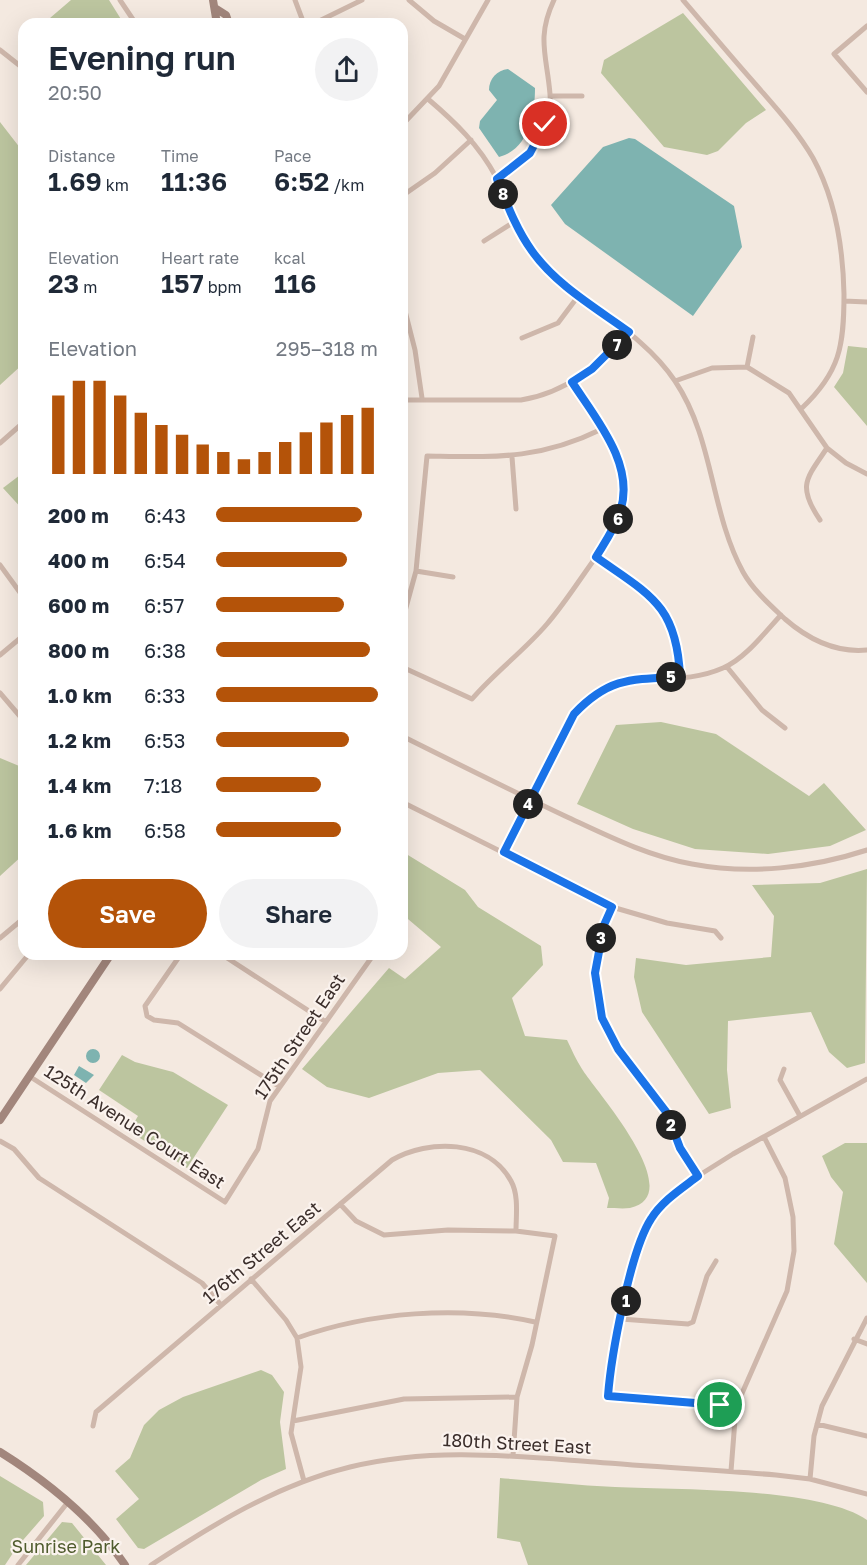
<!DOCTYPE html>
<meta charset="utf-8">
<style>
:root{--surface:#fff;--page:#f2f2f3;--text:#1f2937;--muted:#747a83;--accent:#b45309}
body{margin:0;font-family:"Golos Text",sans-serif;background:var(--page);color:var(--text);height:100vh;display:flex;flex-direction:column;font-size:22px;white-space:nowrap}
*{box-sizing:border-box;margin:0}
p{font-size:20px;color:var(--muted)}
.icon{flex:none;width:33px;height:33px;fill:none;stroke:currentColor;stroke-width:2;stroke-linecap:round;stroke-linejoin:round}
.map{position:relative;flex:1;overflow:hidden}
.side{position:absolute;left:18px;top:18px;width:390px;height:942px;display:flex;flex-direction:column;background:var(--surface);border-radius:18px;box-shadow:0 6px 24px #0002}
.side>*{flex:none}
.pin{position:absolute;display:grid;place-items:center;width:51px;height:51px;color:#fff;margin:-26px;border:3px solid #fff;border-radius:50%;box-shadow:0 2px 6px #0007}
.km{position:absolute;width:30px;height:30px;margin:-15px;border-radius:50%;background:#222;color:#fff;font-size:16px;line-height:30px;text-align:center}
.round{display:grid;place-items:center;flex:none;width:63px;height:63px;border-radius:32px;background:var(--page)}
.headline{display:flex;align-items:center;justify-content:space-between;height:102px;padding:0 30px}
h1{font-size:33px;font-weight:600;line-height:45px}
.figures{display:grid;grid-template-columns:repeat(3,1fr);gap:9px;height:102px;padding:6px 30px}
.figures div{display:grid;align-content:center}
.figures b{font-size:26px;font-weight:600}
.figures small{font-size:16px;font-weight:400}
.figures p{font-size:16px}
.chart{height:168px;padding:12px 30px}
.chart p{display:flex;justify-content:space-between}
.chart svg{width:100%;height:108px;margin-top:6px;stroke:var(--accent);stroke-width:6}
.cta{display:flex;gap:12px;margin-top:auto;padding:12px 30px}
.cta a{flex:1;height:69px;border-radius:36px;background:var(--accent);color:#fff;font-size:24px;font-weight:600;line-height:69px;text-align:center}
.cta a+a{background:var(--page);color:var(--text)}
ul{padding:0 30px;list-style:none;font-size:20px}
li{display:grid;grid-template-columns:96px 72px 1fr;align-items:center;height:45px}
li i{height:15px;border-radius:8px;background:var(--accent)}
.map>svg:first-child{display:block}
.green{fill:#bcc59f}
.water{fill:#7eb3b0}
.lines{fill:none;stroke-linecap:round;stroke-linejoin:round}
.street{stroke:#ceb7ab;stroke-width:5}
.secondary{stroke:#a2867c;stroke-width:8}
.route-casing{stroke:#fff;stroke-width:12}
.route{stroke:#1a73e8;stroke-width:8}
.labels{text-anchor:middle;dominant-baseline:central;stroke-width:4.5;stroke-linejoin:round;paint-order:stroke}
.street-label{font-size:18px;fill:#3b2e2b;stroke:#fbf3ee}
.park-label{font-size:18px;fill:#4f5b2d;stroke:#fbf3ee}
</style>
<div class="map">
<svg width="867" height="1565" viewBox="0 0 867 1565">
<rect width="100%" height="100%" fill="#f4e9e0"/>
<path class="green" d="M71,0H109L124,24H43Z
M683,13L766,110L746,123L718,151L707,155L664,147L601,73L604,60Z
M0,122L24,153V363L0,385Z
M848,346L867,348V426L834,387L843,373Z
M24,472V511L3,488Z
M661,722L716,734L809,796L824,783L866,830L830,846L768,854L695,849L633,829L577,804L616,725Z
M0,758L24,768V854L0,876Z
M403,852L465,890L478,907L541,946L543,965L512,998L525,1036L567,1040C572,1050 576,1060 582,1069C594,1089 690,1195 630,1208C623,1209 614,1208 607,1208L609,1198L596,1163L563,1162L551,1140L480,1070L438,1073L369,1098L327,1087L302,1069L389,968L405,979L441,947L402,914Z
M867,869L865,1063L847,1068L829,1052L811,1012L728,1021L727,1070L731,1108L709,1114L642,1012L634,977L636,958L686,965L771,957L774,916L752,885L820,883Z
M122,1055L135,1062L173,1072L228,1105L187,1168L129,1131L138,1116L99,1090Z
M845,1143H867V1283L834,1244L843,1192L831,1177L822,1156Z
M261,1370L272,1375L284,1392L280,1422L286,1469L261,1480L144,1549L138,1548L116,1519L139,1499L115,1471L130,1458L144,1425L159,1410L183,1397Z
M0,1476L43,1502L44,1516L17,1547L5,1565H0Z
M500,1478C538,1481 576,1485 615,1487C676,1490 819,1487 867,1520V1565H528L520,1542L497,1538Z
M62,1522L72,1523L106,1565H26Z"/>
<path class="water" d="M508,69L535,88C535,114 529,149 499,157L479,128L480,121L497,100L489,90C489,79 497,70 508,69Z
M629,138L635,139L734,206L742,247L693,316L565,224L551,205L603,147Z
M86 1056a7 7 0 1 1 14 0a7 7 0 1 1-14 0Z
M79,1066L94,1075L86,1083L74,1075Z"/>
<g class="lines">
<path class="street" d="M120,0L136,24
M295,0L304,24
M409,0L434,21L465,39
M683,0C708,29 732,58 757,86C777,109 798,132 813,158C836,200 843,247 844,294C844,346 840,372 802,408
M313,24L362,0
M867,26L834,54L867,92
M0,50L24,69
M550,96H582
M428,99C455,122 479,145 496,177C509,203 515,232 534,254C575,303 639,327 675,381C714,439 710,511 743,572C753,590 770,605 785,619C808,639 836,653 867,650
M402,125L439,86L488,0
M497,179C525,160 553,132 550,94C547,56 536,38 554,0
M402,196L435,173L471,140
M484,241L514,222
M402,299L415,350L422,398
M844,301L867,302
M522,338L558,323L579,295
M747,367L789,393L827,448L846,463L867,474
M675,381L712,368L747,367L753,337
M572,382C596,419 636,464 620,512C615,528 605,542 596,557C650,595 677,605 680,677
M402,400H521C566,393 599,365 629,332
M0,443L24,422
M512,457L516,509
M820,520C797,486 806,479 827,448
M0,565L24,598
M416,571L453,577
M402,622L416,571L427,456C495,457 539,460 602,429
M0,655L24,635
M402,667L472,699C495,672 524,651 547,624C565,603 580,579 596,557
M727,667L762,710L785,728
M0,693L24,721
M402,736C456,763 510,790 565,816C606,835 647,856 692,864C750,875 812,868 867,850
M402,802L612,907L667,923L715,931L721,938
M504,852L574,714C628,657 665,693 723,668C745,659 765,632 781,615
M612,907L604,925L595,973L602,1018L619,1049L667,1113L680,1148L698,1176
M0,938L24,918
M181,954L145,1006L147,1016L154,1020L178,1023L280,1087
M221,954L326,1022
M0,989L29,954
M784,1069L780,1080L800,1116
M29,1076L225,1202L258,1149L270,1101L374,954
M0,1141L14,1149L39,1178L202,1283L221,1305
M340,1204L356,1221L384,1235L448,1230L516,1231L555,1236L532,1345L517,1397L513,1456
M251,1279L286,1320L297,1338L301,1367L291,1433L304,1481
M621,1319L688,1324L693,1322L707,1276L716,1261
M297,1338C370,1312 459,1305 535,1322
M854,1339L867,1344
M736,1407L608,1396L610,1370L633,1270L642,1237L658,1209L698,1176L733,1154L867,1079
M293,1421L404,1399L517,1397
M817,1424L867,1436
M93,1426L96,1412L392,1160C429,1139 488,1139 511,1181C519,1195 516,1216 516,1231
M731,1471L736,1407L787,1291L794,1251L793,1217L785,1178L764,1137
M810,1479L814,1436L822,1406L867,1318
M18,1565L68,1502
M151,1565C214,1524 276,1485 350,1467C431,1447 512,1456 595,1462C655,1467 716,1470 776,1475L810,1479L867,1494"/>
<path class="secondary" d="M213,0L217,24
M215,8L226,15L229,24
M0,1120L111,954
M0,1452C48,1482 93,1518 125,1565"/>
</g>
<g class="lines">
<g class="route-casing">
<path id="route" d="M545,124L530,153L497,179C507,204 516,229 532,251C556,285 596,308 629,332L592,369L572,382C596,419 636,465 620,512C615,528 605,542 596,557C650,595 677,605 680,677C632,679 609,677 574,714L504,852L612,907L604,925L595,973L602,1018L618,1049L667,1113L680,1148L698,1176C681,1189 662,1201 651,1219C630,1251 611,1357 608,1396L720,1405"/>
</g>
<use href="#route" class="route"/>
</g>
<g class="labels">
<g class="street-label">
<text transform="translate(299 1036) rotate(-56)">175th Street East</text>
<text transform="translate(135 1126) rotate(33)">125th Avenue Court East</text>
<text transform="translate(261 1252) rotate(-40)">176th Street East</text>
<text transform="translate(517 1443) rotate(3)">180th Street East</text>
</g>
<g class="park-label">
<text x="66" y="1546">Sunrise Park</text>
</g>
</g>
</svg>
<div class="pin" style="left:720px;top:1405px;background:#1e9e55"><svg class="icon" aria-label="arrive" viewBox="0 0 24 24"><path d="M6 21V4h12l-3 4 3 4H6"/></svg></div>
<div class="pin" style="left:545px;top:124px;background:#d93025"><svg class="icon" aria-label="check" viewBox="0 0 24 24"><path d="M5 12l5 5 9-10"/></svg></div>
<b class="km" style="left:626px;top:1301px">1</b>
<b class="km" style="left:671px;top:1125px">2</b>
<b class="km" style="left:601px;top:938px">3</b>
<b class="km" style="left:528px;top:804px">4</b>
<b class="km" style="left:671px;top:677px">5</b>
<b class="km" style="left:618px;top:519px">6</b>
<b class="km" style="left:617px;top:345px">7</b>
<b class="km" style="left:503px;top:194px">8</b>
<section class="side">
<div class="headline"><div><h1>Evening run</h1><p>20:50</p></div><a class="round"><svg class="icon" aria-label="share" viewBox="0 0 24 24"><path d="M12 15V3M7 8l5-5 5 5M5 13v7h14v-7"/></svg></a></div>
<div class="figures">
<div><p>Distance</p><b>1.69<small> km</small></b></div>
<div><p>Time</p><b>11:36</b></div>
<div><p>Pace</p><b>6:52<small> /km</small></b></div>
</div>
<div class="figures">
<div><p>Elevation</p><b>23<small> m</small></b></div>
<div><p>Heart rate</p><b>157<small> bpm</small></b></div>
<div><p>kcal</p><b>116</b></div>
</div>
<div class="chart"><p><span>Elevation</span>295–318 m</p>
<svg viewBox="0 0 160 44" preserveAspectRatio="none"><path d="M5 44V12M15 44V6M25 44V6M35 44V12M45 44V19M55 44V24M65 44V28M75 44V32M85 44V35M95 44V38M105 44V35M115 44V31M125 44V27M135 44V23M145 44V20M155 44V17"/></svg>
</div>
<ul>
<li><b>200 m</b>6:43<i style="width:90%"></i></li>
<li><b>400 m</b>6:54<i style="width:81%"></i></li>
<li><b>600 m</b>6:57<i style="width:79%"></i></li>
<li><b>800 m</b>6:38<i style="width:95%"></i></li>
<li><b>1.0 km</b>6:33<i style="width:100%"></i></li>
<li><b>1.2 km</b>6:53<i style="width:82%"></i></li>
<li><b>1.4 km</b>7:18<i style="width:65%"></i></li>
<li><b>1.6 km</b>6:58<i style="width:77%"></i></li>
</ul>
<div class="cta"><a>Save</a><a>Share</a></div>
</section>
</div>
